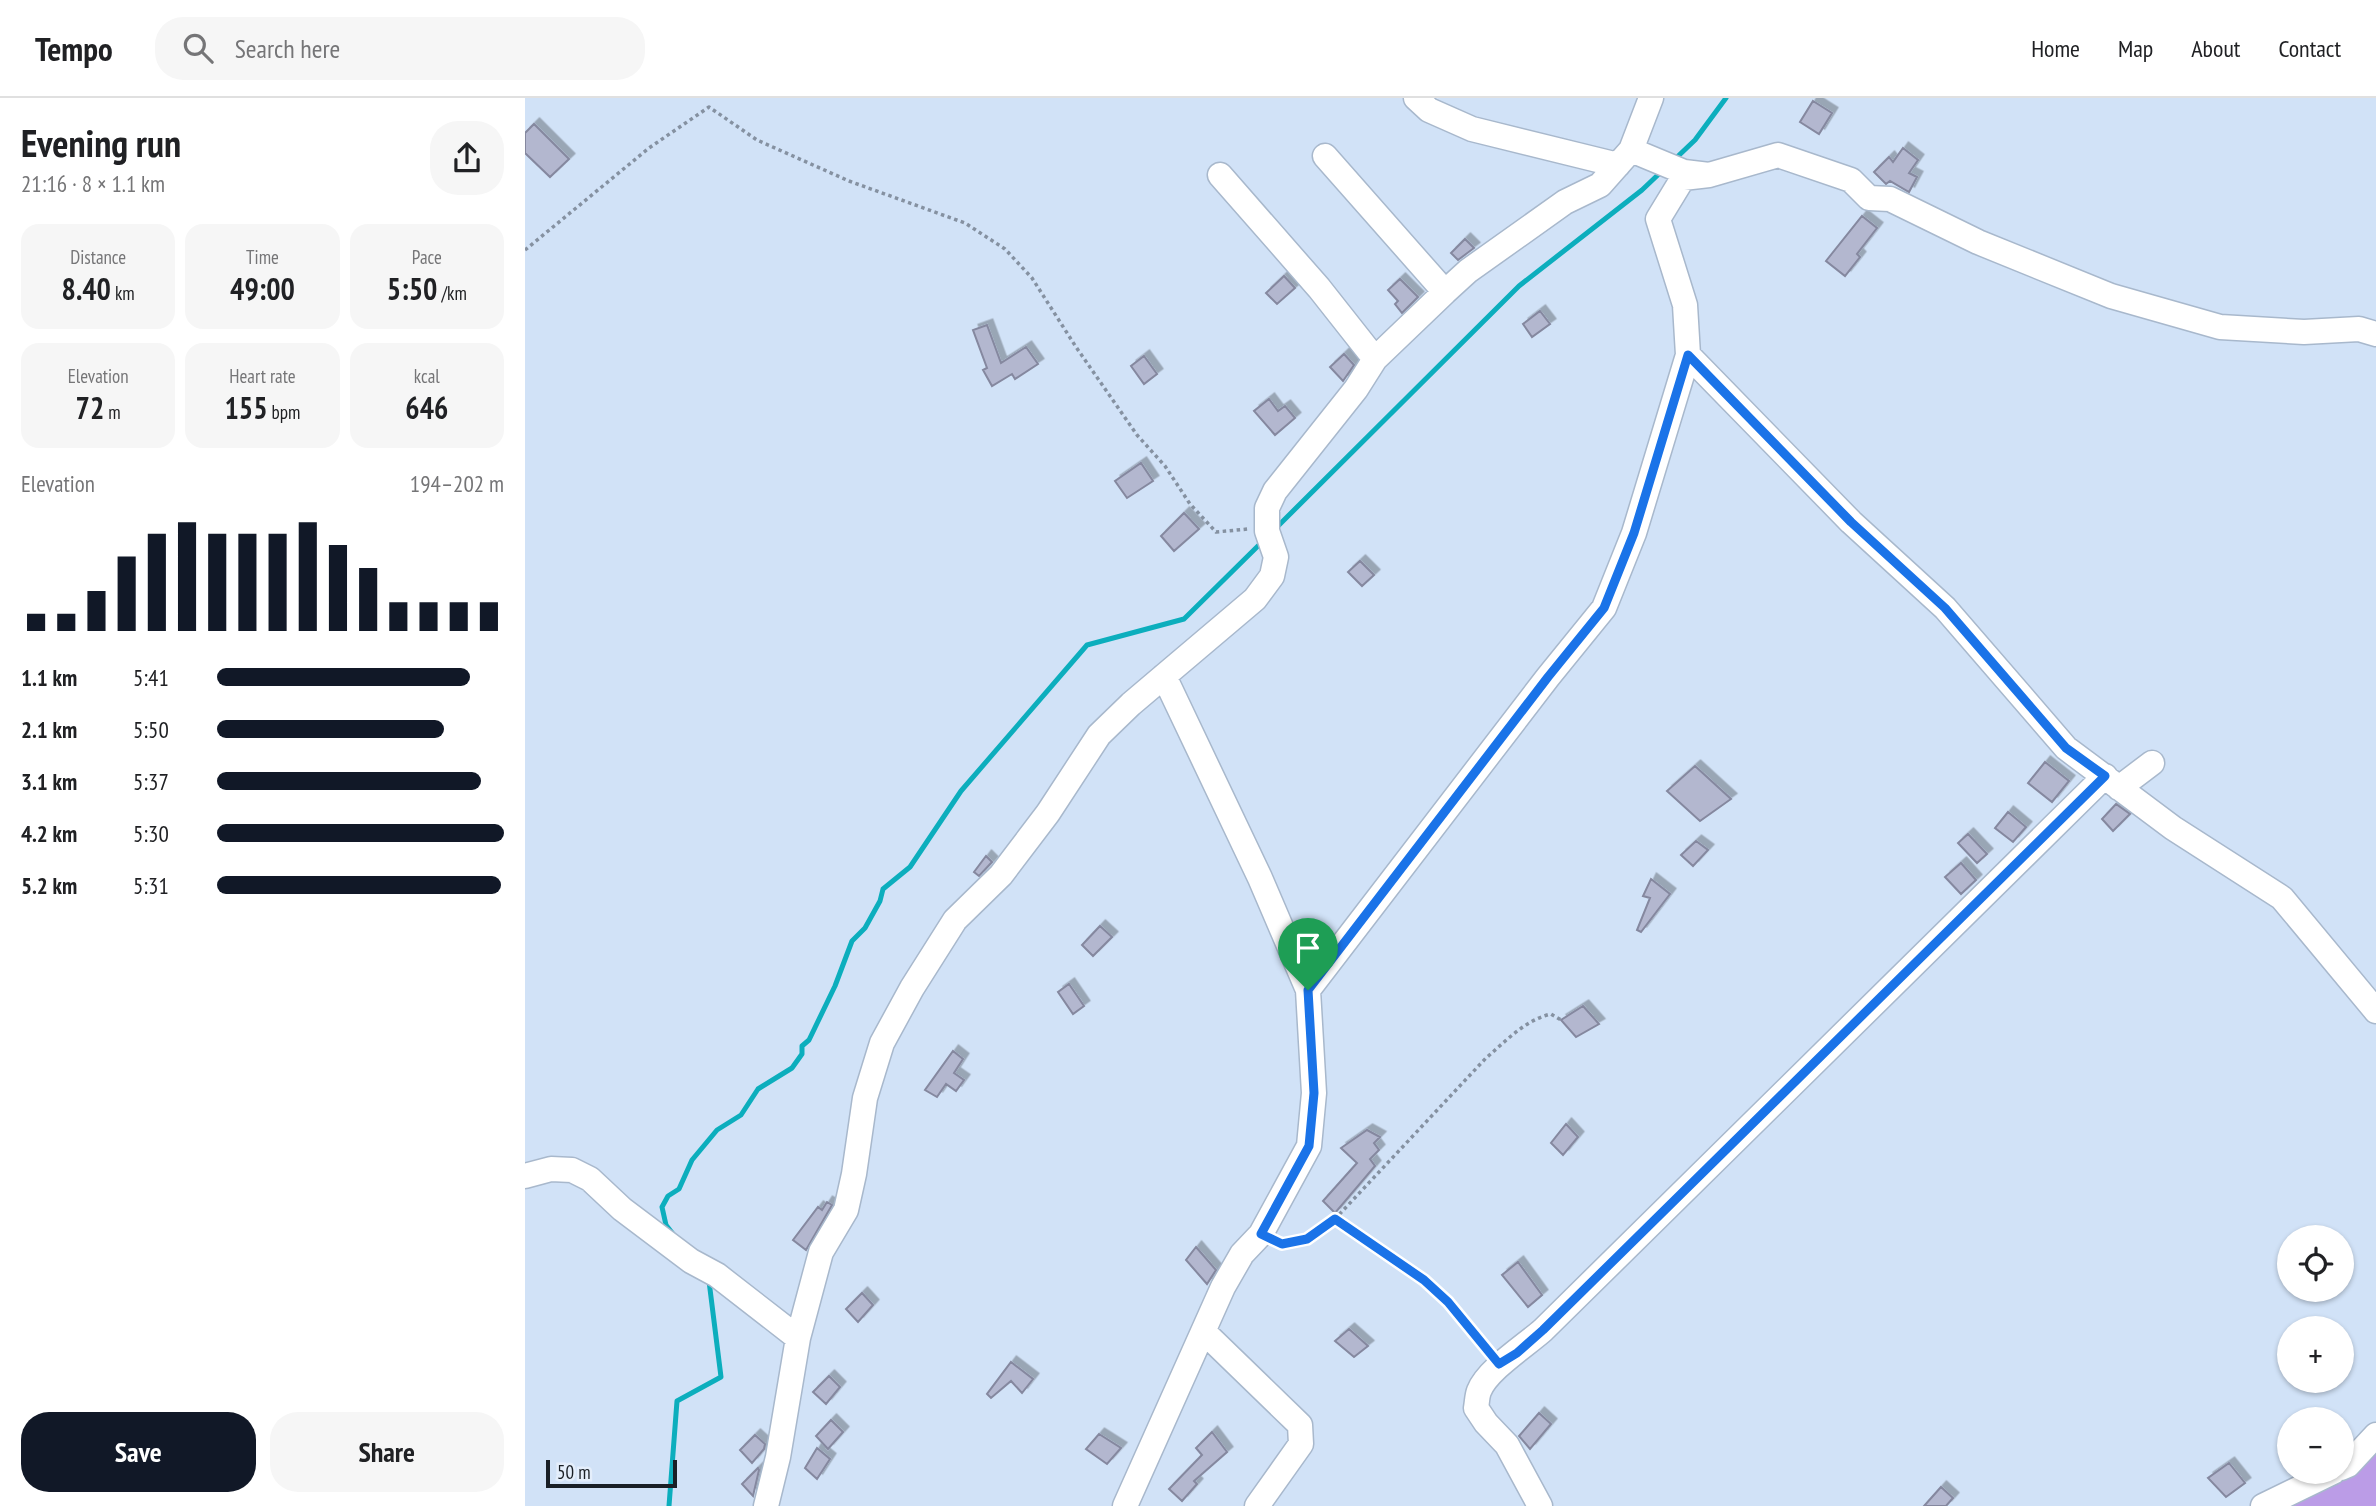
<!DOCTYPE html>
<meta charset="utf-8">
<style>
:root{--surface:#fff;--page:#f6f6f6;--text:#202124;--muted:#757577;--line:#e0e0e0;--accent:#111827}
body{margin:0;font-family:"PT Sans Narrow",sans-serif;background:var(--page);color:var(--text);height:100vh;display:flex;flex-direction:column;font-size:26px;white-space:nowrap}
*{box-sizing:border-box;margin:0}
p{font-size:23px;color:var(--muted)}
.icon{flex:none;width:38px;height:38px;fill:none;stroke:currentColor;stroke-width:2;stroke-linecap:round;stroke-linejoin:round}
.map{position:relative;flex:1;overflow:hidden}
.side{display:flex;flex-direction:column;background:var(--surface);width:525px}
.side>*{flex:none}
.fabs{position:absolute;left:1752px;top:1127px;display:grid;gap:14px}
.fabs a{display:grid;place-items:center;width:77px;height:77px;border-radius:50%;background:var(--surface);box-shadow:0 2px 5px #0004;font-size:35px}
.scale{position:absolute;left:21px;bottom:18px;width:131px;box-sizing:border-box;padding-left:7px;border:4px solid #191f26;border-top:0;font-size:19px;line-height:24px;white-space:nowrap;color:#191f26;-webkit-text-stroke:5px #e4eefb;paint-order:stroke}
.pin{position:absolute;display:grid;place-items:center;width:60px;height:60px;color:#fff;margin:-72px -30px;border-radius:50% 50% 50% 0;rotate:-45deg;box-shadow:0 0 7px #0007}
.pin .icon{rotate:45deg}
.round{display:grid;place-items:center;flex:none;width:74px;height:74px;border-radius:28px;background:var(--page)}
.headline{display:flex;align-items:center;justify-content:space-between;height:119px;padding:0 21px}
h1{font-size:38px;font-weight:600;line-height:52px}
.stats{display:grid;grid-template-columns:repeat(3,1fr);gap:10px;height:119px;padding:7px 21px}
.stats div{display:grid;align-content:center;border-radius:18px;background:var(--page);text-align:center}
.stats b{font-size:30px;font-weight:600}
.stats small{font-size:19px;font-weight:400}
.stats p{font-size:19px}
.chart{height:196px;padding:14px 21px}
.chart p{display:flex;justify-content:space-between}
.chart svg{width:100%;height:126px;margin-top:7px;stroke:var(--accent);stroke-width:6}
.action{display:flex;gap:14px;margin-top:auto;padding:14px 21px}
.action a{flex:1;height:80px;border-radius:28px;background:var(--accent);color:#fff;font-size:28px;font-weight:600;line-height:80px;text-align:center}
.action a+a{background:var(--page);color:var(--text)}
ul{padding:0 21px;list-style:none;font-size:23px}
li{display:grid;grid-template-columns:112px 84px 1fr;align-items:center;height:52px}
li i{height:18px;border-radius:9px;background:var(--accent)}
header{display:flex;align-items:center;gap:42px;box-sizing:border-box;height:98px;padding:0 35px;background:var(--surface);border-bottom:2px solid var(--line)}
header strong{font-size:33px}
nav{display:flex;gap:38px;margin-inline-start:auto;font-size:24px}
.search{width:490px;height:63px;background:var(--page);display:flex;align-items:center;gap:18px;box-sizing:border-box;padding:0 24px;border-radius:28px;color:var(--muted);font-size:26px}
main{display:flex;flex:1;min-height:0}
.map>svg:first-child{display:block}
.green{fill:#bb9ce7}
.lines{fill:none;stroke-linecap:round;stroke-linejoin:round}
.stream{stroke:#0caebd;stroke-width:5}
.building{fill:#b3b7cf;stroke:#85889f;stroke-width:2;filter:url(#shadow)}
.minor-casing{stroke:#a8b8cc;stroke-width:27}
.path{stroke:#8591a1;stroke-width:3.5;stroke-dasharray:3.5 3.5;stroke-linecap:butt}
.minor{stroke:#fff;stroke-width:24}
.route-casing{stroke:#fff;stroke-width:14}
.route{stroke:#1a73e8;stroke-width:9}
</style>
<header>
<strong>Tempo</strong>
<div class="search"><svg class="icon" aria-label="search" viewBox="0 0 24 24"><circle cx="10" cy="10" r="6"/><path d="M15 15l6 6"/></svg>Search here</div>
<nav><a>Home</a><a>Map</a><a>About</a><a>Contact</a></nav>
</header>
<main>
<section class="side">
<div class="headline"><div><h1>Evening run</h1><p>21:16 · 8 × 1.1 km</p></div><a class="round"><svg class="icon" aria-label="share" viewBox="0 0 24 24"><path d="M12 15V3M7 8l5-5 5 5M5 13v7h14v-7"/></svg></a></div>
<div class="stats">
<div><p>Distance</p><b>8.40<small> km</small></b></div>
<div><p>Time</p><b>49:00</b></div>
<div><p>Pace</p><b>5:50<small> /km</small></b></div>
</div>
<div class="stats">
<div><p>Elevation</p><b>72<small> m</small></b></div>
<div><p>Heart rate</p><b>155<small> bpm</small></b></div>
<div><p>kcal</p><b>646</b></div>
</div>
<div class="chart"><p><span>Elevation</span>194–202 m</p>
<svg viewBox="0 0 160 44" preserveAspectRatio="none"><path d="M5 44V38M15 44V38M25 44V30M35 44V18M45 44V10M55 44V6M65 44V10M75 44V10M85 44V10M95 44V6M105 44V14M115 44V22M125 44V34M135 44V34M145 44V34M155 44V34"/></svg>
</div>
<ul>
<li><b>1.1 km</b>5:41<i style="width:88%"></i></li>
<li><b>2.1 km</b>5:50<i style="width:79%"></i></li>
<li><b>3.1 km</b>5:37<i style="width:92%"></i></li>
<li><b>4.2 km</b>5:30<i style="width:100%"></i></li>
<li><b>5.2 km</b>5:31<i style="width:99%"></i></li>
</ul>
<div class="action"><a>Save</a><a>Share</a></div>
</section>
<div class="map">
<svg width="1851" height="1408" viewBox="0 0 1851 1408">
<defs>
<filter id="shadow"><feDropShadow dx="5.5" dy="-5.5" stdDeviation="0" flood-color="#0004"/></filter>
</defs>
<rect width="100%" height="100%" fill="#d1e2f7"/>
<path class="green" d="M1851,1337V1408H1738Z"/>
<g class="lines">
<path class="stream" d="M1149,62L1170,42L1201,0
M749,432L994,188L1117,92L1137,73
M148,1136L141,1127L137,1109L143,1098L154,1091L167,1062L192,1032L216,1017L233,991L267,970L277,956V948L284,942L310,888L327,843L340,830L355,803L358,791L385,769L436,693L562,547L659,521L737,444
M144,1408L152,1303L196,1279L184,1183"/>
</g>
<path class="building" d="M1288,3L1307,15L1294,36L1275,24Z
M9,26L44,61L25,79L0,55V35Z
M1378,50L1393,62L1384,75L1392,79L1384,94L1365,83L1361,86L1349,74L1364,59L1368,64Z
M1337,118L1352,130L1332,156L1335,159L1320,178L1301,163Z
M940,141L949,150L933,162L926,155Z
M759,178L770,190L752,206L741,195Z
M875,181L893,199L877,215L870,206L873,203L863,192Z
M1015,213L1025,226L1007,239L998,226Z
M462,227L476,265L501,249L513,266L490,281L487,276L467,288L458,272L462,270L448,232Z
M819,256L829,267L818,283L805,269Z
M619,258L632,276L619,286L606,268Z
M744,301L753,313L760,308L770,320L750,337L729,313Z
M616,365L628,383L602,400L590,383Z
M659,415L674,431L649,453L636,438Z
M835,463L849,477L837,488L823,474Z
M1520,664L1544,683L1527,704L1503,685Z
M1170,668L1206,701L1175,723L1142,693Z
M1591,706L1605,716L1588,733L1577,721Z
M1483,714L1501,729L1488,744L1470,730Z
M1443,736L1462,756L1452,765L1433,745Z
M1171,743L1183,752L1168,768L1156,757Z
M461,758L467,764L454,778L449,774Z
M1436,765L1451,782L1436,796L1420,779Z
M1126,781L1145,796L1116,834L1112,832L1125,800L1118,798Z
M575,828L587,839L568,858L557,847Z
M544,886L559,908L548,916L533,894Z
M1058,908L1074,926L1051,939L1036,922Z
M428,953L438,961L429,975L439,982L431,993L421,986L412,999L400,992Z
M1041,1026L1053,1039L1038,1057L1026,1045Z
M842,1032L855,1039L849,1045L854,1052L845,1061L850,1068L810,1115L798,1103L832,1065L816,1050Z
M302,1104L307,1107L281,1152L268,1142L293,1109L297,1112Z
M671,1149L691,1172L682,1186L661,1162Z
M993,1164L1017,1197L1003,1209L977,1177Z
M337,1195L348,1207L333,1224L321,1211Z
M824,1231L843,1248L829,1259L810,1243Z
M486,1264L508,1281L497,1295L486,1283L466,1300L462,1296Z
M304,1278L315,1289L301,1306L288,1294Z
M1014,1315L1026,1326L1005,1351L994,1338Z
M306,1322L318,1334L303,1351L291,1338Z
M687,1334L702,1354L669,1383L672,1386L657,1403L644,1391L677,1357L671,1350Z
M574,1336L596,1350L582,1366L561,1351Z
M230,1337L240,1346L239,1351L227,1365L215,1352Z
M292,1350L305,1361L292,1381L280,1370Z
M1704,1365L1720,1385L1701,1399L1683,1380Z
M233,1370L234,1372L228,1398L217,1386Z
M1416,1389L1428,1400L1421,1408H1399Z"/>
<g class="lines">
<g class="minor-casing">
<path id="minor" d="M891,0L904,12L947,31L1093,67
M1106,52L1159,74L1184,77L1253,57L1326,82L1344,100L1365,101L1453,144L1586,198L1695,229L1779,234L1834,231L1851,236
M800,58L920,194
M695,77L794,190L850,261
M1163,257L1326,424L1420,510L1541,650L1648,730L1757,800L1851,913
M1594,690L1627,665
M783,892L1023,579L1079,510L1109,435L1163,257L1160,207L1133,121L1158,80L1184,77
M0,1078L26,1071L47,1072L65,1081L97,1111L166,1163L192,1177L273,1240
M679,1234L775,1327L776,1346L732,1408
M1816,1370L1823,1367L1851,1337
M241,1408L253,1359L273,1240L296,1154L321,1112L329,1076L340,1000L357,945L387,890L430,822L476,777L523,715L574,637L606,606L730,501L747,478L751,459L742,433V410L750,393L831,291L850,261L920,194L943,173L1040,104L1075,87L1106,52L1126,0
M600,1408L698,1189L717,1156L736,1136L784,1048L789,995L783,892L735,780L639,578
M1015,1408L982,1347L961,1325L951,1310C952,1305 952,1298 954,1293C962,1272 1000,1248 1018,1232L1580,678
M1738,1408L1808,1374"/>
</g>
<path class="path" d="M0,152L124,50L184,9L232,42L324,83L440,125L480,151L507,180L551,249L612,337L640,368L665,406L691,434L723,431
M810,1121L899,1182L923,1204L962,1251
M753,1144C774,1150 794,1132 810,1121L961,960C981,943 1000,922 1026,916L1036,922"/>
<use href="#minor" class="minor"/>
</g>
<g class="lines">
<g class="route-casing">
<path id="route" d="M1163,257L1326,424L1420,510L1541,650L1580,678L1018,1232L992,1255L974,1266L923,1204L899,1182L810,1121L782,1141L757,1146L736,1136L784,1048L789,995L783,892L1023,579L1079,510L1109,435Z"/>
</g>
<use href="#route" class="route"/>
</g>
</svg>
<div class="fabs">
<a><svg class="icon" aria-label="locate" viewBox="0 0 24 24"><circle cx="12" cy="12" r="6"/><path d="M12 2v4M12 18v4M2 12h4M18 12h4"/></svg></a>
<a>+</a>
<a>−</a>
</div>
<div class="scale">50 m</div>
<div class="pin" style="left:783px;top:892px;background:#1e9e55"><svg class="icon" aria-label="arrive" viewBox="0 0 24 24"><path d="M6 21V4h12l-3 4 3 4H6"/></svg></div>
</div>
</main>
